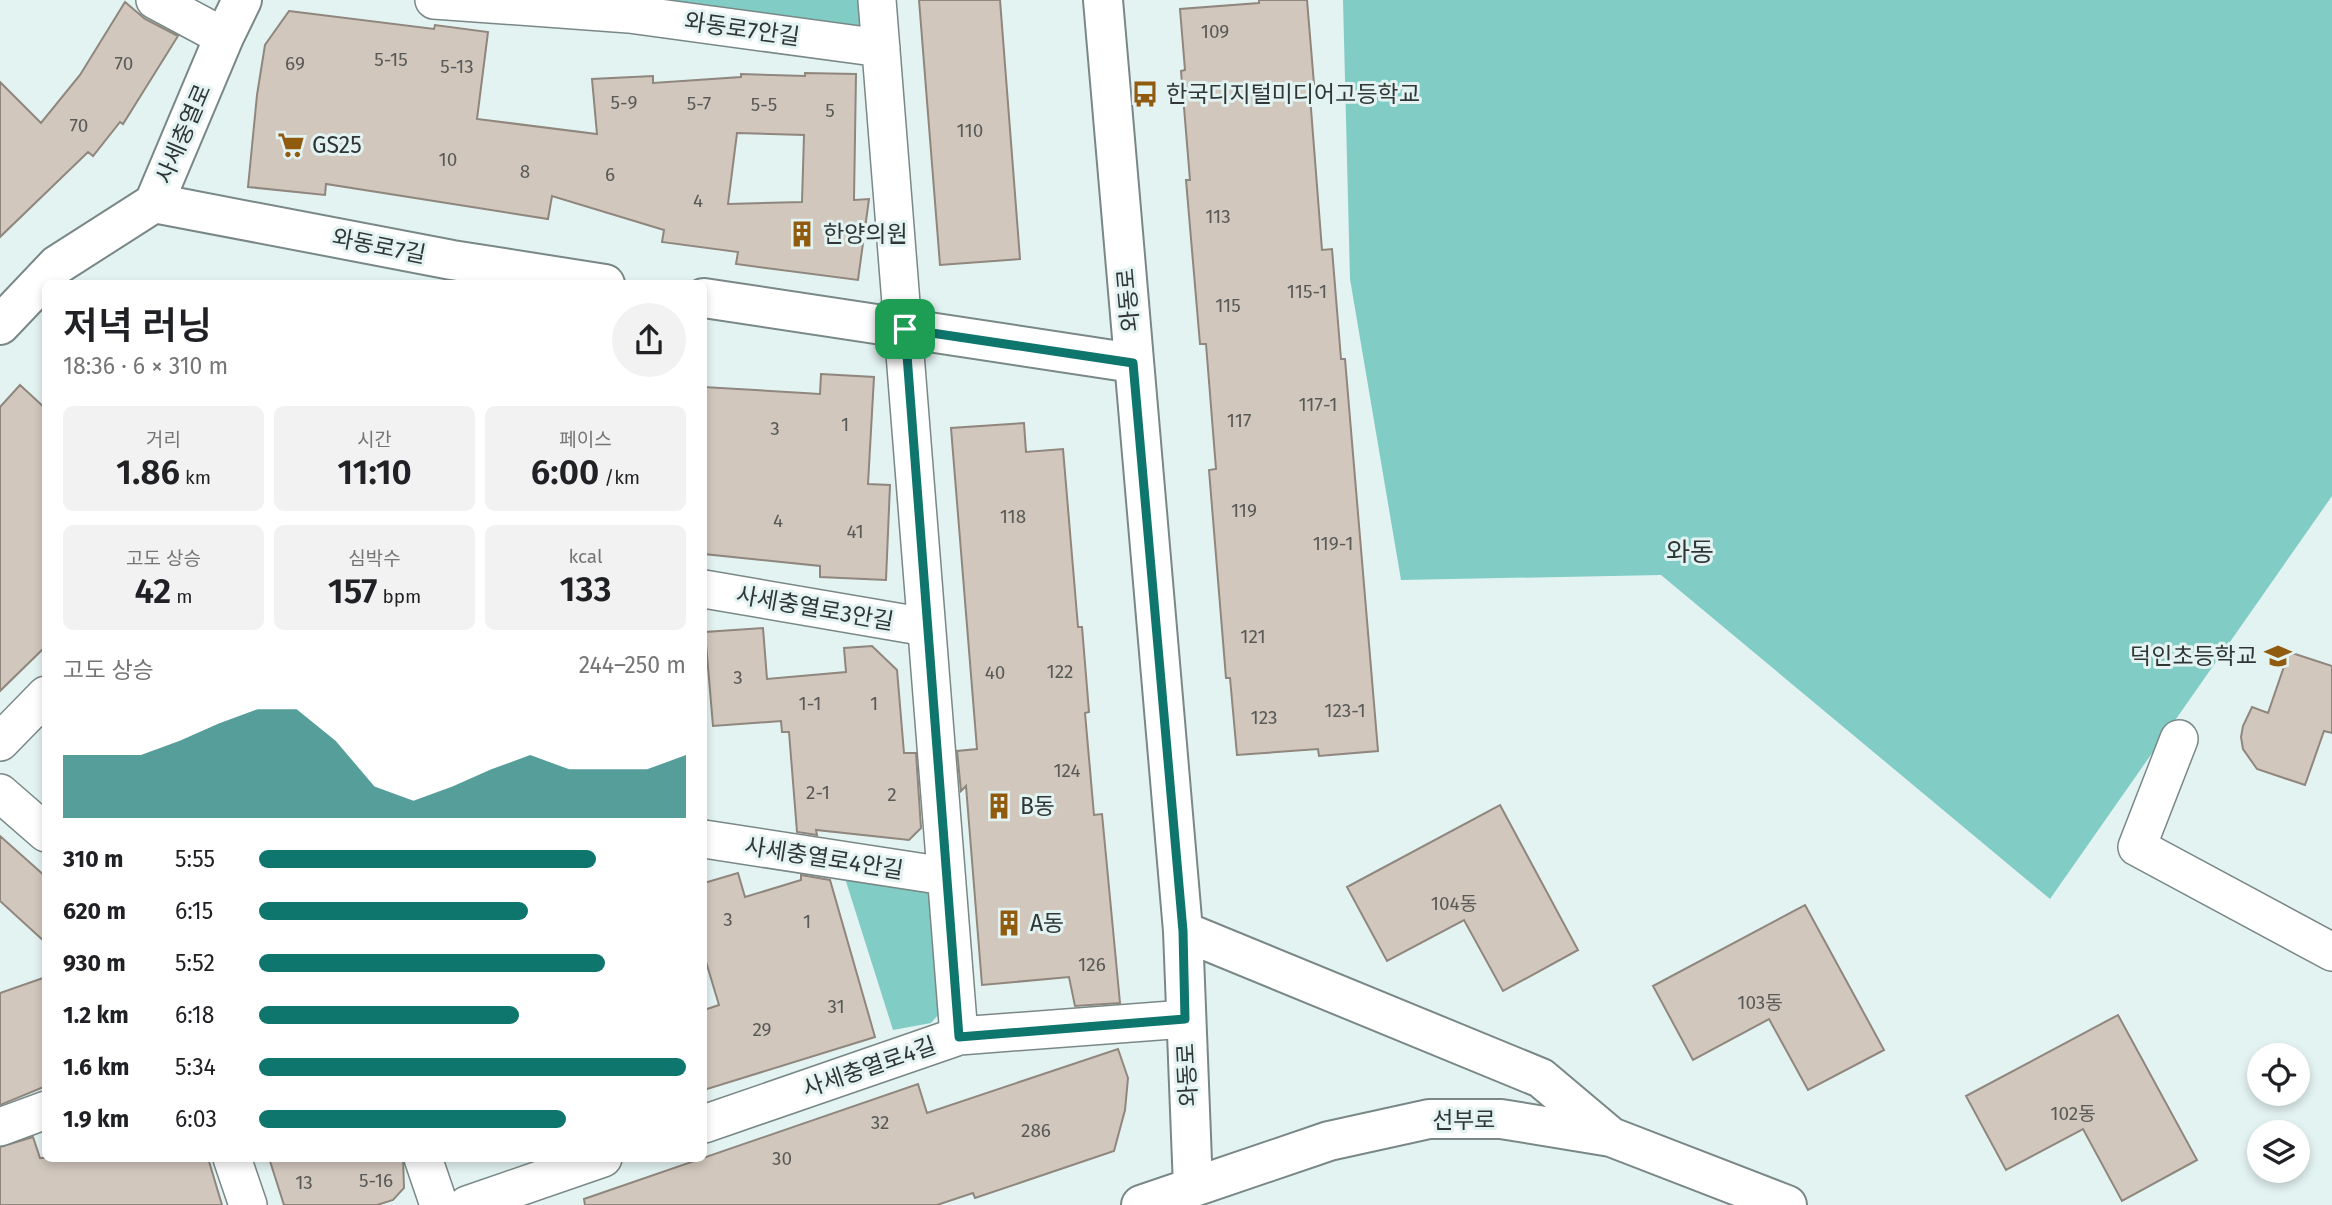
<!DOCTYPE html>
<html lang="ko">
<meta charset="utf-8">
<style>
:root{--surface:#fff;--page:#f2f2f2;--text:#202124;--muted:#757577;--accent:#0f766e}
body{margin:0;font-family:"Fira Sans","Noto Sans KR",sans-serif;background:var(--page);color:var(--text);height:100vh;display:flex;flex-direction:column;font-size:26px;white-space:nowrap}
*{box-sizing:border-box;margin:0}
p{font-size:23px;color:var(--muted)}
.icon{flex:none;width:38px;height:38px;fill:none;stroke:currentColor;stroke-width:2;stroke-linecap:round;stroke-linejoin:round}
.map{position:relative;flex:1;overflow:hidden}
.panel{position:absolute;left:42px;top:280px;width:665px;height:882px;display:flex;flex-direction:column;background:var(--surface);border-radius:10px;box-shadow:0 4px 10px #0003}
.panel>*{flex:none}
.controls{position:absolute;left:2247px;top:1043px;display:grid;gap:14px}
.controls a{display:grid;place-items:center;width:63px;height:63px;border-radius:50%;background:var(--surface);box-shadow:0 4px 10px #0003;font-size:35px}
.pin{position:absolute;display:grid;place-items:center;width:60px;height:60px;color:#fff;margin:-30px;border-radius:14px;box-shadow:0 4px 10px #0006}
.round{display:grid;place-items:center;flex:none;width:74px;height:74px;border-radius:37px;background:var(--page)}
.headline{display:flex;align-items:center;justify-content:space-between;height:119px;padding:0 21px}
h1{font-size:38px;font-weight:600;line-height:52px}
.figures{display:grid;grid-template-columns:repeat(3,1fr);gap:10px;height:119px;padding:7px 21px}
.figures div{display:grid;align-content:center;border-radius:10px;background:var(--page);text-align:center}
.figures b{font-size:35px;font-weight:600}
.figures small{font-size:19px;font-weight:400}
.figures p{font-size:19px}
.chart{height:196px;padding:14px 21px}
.chart p{display:flex;justify-content:space-between}
.chart svg{width:100%;height:126px;margin-top:7px;fill:var(--accent);opacity:.7}
ul{padding:0 21px;list-style:none;font-size:23px}
li{display:grid;grid-template-columns:112px 84px 1fr;align-items:center;height:52px}
li i{height:18px;border-radius:9px;background:var(--accent)}
.map>svg:first-child{display:block}
.green{fill:#81ccc5}
.building{fill:#d1c7bd;stroke:#8f867d;stroke-width:2;fill-rule:evenodd}
.lines{fill:none;stroke-linecap:round;stroke-linejoin:round}
.street-casing{stroke:#798886;stroke-width:40}
.secondary-casing{stroke:#798886;stroke-width:42}
.street{stroke:#fff;stroke-width:37}
.secondary{stroke:#fff;stroke-width:38}
.route-casing{stroke:#fff;stroke-width:14}
.route{stroke:#0f766e;stroke-width:9}
.labels{text-anchor:middle;dominant-baseline:central;stroke-width:6;stroke-linejoin:round;paint-order:stroke}
.number-label{font-size:19px;fill:#585a58}
.street-label{font-size:23px;fill:#303636;stroke:#e3f3f2}
.poi-label{font-size:23px;fill:#303636;stroke:#e3f3f2;text-anchor:start}
.quarter-label{font-size:26px;fill:#303636;stroke:#e3f3f2}
</style>
<div class="map">
<svg width="2332" height="1205" viewBox="0 0 2332 1205">
<rect width="100%" height="100%" fill="#e3f3f2"/>
<path class="green" d="M635,0H869L873,34Z
M2332,0V496L2050,899L1661,575L1401,580L1350,279L1343,0Z
M843,872L934,883L946,1006L931,1023L893,1030Z"/>
<path class="building" d="M919,0H1000L1020,259L940,265Z
M1259,0H1307L1315,96H1310L1322,250L1332,249L1341,359H1345L1378,751L1319,756L1318,749L1237,755L1230,678H1226L1209,470L1216,469L1206,344H1200L1186,180H1190L1181,71L1185,70L1180,9L1259,3Z
M125,2L145,19L178,36L123,124L120,122L93,156L88,152L0,237V82L41,123L80,75Z
M289,11L434,29L435,25L488,32L477,119L597,134L592,79L653,76V83L741,77V74L805,76V73L856,74L854,200L869,199L858,280L736,264L738,252L662,242L664,230L552,196L548,219L326,184L325,195L248,187L257,95L265,45ZM737,133L804,135L802,202L728,204Z
M821,374L874,377L868,484L890,485L886,580L820,577V566L704,554V387L820,394Z
M20,385L46,409V646L0,691V407Z
M1024,423L1026,452L1063,449L1078,627H1082L1089,712L1085,713L1094,815L1102,814L1120,1003L1075,1006L1069,977L982,985L966,786L961,791L957,751L977,749L951,428Z
M763,628L767,679L846,672L844,648L872,646L897,670L904,753H916L921,828L909,840L816,830L817,835L797,832L789,732H782L781,721L713,726L705,632Z
M2289,652L2332,666V733L2324,731L2305,785L2257,769L2243,749L2241,737L2243,726L2252,707L2268,713Z
M1500,805L1578,950L1503,991L1464,920L1387,961L1347,887Z
M0,836L46,877V943L0,901Z
M738,873L745,897L801,880V875L830,880L875,1037L704,1090V1010L719,1005L704,955V883Z
M1805,905L1884,1050L1808,1090L1769,1019L1693,1060L1653,986Z
M46,977V1086L0,1105V993Z
M2118,1015L2197,1160L2122,1201L2083,1129L2006,1170L1966,1096Z
M1118,1049L1128,1078L1125,1110L1114,1151L975,1198L973,1193L937,1205H585L584,1199L918,1084L927,1113Z
M33,1137L40,1158H208L222,1205H0V1147Z
M269,1158H403L404,1188L393,1200L377,1205H284Z"/>
<g class="lines">
<g class="street-casing">
<path id="street" d="M155,0L224,37
M434,0L629,14L881,48
M704,589L926,627
M2179,739L2137,847L2332,952
M0,742L46,695
M0,793L46,833
M704,839L945,876
M959,1036L1185,1019
M704,1124L959,1036L877,0
M0,1127L46,1110
M232,1158L248,1205
M423,1158L439,1205
M467,1205L603,1158"/>
</g>
<g class="secondary-casing">
<path id="secondary" d="M1103,0L1183,931L1193,1187
M154,203L452,260L605,284
M704,298L1133,363
M0,325L57,265L154,203L224,37L242,0
M1183,931L1541,1078L1611,1137
M1141,1205L1329,1141L1429,1119H1501L1611,1137L1787,1205"/>
</g>
<use href="#street" class="street"/>
<use href="#secondary" class="secondary"/>
</g>
<g class="lines">
<g class="route-casing">
<path id="route" d="M905,329L1133,363L1183,931L1185,1019L959,1037Z"/>
</g>
<use href="#route" class="route"/>
</g>
<defs>
<g id="bus-bare" transform="scale(2.1)"><path d="M-5-6H5V4H4V6H2V4H-2V6H-4V4H-5ZM-3.5-4V0h7V-4ZM-3.5 1.2v1.5H-2V1.2ZM2 1.2v1.5H3.5V1.2Z" fill="#905b0f" stroke="#e3f3f2" stroke-width="2.5" paint-order="stroke"/></g>
<g id="supermarket-bare" transform="scale(2.1)"><path d="M-6-5.5h2.5l.6 2H6L4.5 2H-2.5L-4.4-4H-6ZM-1.5 3.2a1.3 1.3 0 1 0 .1 0ZM3 3.2a1.3 1.3 0 1 0 .1 0Z" fill="#905b0f" stroke="#e3f3f2" stroke-width="2.5" paint-order="stroke"/></g>
<g id="building-bare" transform="scale(2.1)"><path d="M-4-6H4V6H1V3H-1V6H-4ZM-2.5-4.3h1.7v1.8h-1.7ZM.8-4.3h1.7v1.8H.8ZM-2.5-1h1.7V.8h-1.7ZM.8-1h1.7V.8H.8Z" fill="#905b0f" stroke="#e3f3f2" stroke-width="2.5" paint-order="stroke"/></g>
<g id="school-bare" transform="scale(2.1)"><path d="M0-5L7-2L0 1L-7-2ZM-4 1L0 2.5L4 1V4Q0 6-4 4Z" fill="#905b0f" stroke="#e3f3f2" stroke-width="2.5" paint-order="stroke"/></g>
</defs>
<g fill-rule="evenodd">
<use href="#bus-bare" x="1145" y="94"/>
<use href="#supermarket-bare" x="291" y="145"/>
<use href="#building-bare" x="802" y="234"/>
<use href="#school-bare" x="2278" y="656"/>
<use href="#building-bare" x="999" y="806"/>
<use href="#building-bare" x="1009" y="923"/>
</g>
<g class="labels">
<g class="number-label">
<text x="1215" y="31">109</text>
<text x="391" y="59">5-15</text>
<text x="124" y="63">70</text>
<text x="295" y="63">69</text>
<text x="457" y="66">5-13</text>
<text x="624" y="102">5-9</text>
<text x="699" y="103">5-7</text>
<text x="764" y="104">5-5</text>
<text x="830" y="110">5</text>
<text x="79" y="125">70</text>
<text x="970" y="130">110</text>
<text x="448" y="159">10</text>
<text x="525" y="171">8</text>
<text x="610" y="174">6</text>
<text x="698" y="200">4</text>
<text x="1218" y="216">113</text>
<text x="1307" y="291">115-1</text>
<text x="1228" y="305">115</text>
<text x="1318" y="404">117-1</text>
<text x="1239" y="420">117</text>
<text x="845" y="424">1</text>
<text x="775" y="428">3</text>
<text x="1244" y="510">119</text>
<text x="1013" y="516">118</text>
<text x="778" y="520">4</text>
<text x="855" y="531">41</text>
<text x="1333" y="543">119-1</text>
<text x="1253" y="636">121</text>
<text x="1060" y="671">122</text>
<text x="995" y="672">40</text>
<text x="738" y="677">3</text>
<text x="810" y="703">1-1</text>
<text x="874" y="703">1</text>
<text x="1345" y="710">123-1</text>
<text x="1264" y="717">123</text>
<text x="1067" y="770">124</text>
<text x="818" y="792">2-1</text>
<text x="892" y="794">2</text>
<text x="1454" y="903">104동</text>
<text x="728" y="919">3</text>
<text x="807" y="921">1</text>
<text x="1092" y="964">126</text>
<text x="1760" y="1002">103동</text>
<text x="836" y="1006">31</text>
<text x="762" y="1029">29</text>
<text x="2073" y="1113">102동</text>
<text x="880" y="1122">32</text>
<text x="1036" y="1130">286</text>
<text x="782" y="1158">30</text>
<text x="376" y="1180">5-16</text>
<text x="304" y="1182">13</text>
</g>
<g class="street-label">
<text transform="translate(742 29) rotate(8)">와동로7안길</text>
<text transform="translate(183 134) rotate(-67)">사세충열로</text>
<text transform="translate(379 246) rotate(11)">와동로7길</text>
<text transform="translate(1128 300) rotate(-95)">와동로</text>
<text transform="translate(815 608) rotate(10)">사세충열로3안길</text>
<text transform="translate(824 858) rotate(9)">사세충열로4안길</text>
<text transform="translate(869 1067) rotate(-19)">사세충열로4길</text>
<text transform="translate(1187 1075) rotate(-93)">와동로</text>
<text x="1464" y="1120">선부로</text>
</g>
<g class="poi-label">
<text x="1166" y="94">한국디지털미디어고등학교</text>
<text x="312" y="145">GS25</text>
<text x="823" y="234">한양의원</text>
<text x="2257" y="656" text-anchor="end">덕인초등학교</text>
<text x="1020" y="806">B동</text>
<text x="1030" y="923">A동</text>
</g>
<g class="quarter-label">
<text x="1690" y="552">와동</text>
</g>
</g>
</svg>
<div class="controls">
<a><svg class="icon" aria-label="locate" viewBox="0 0 24 24"><circle cx="12" cy="12" r="6"/><path d="M12 2v4M12 18v4M2 12h4M18 12h4"/></svg></a>
<a><svg class="icon" aria-label="layers" viewBox="0 0 24 24"><path d="M12 4l9 5-9 5-9-5zM3 14l9 5 9-5"/></svg></a>
</div>
<div class="pin" style="left:905px;top:329px;background:#1e9e55"><svg class="icon" aria-label="arrive" viewBox="0 0 24 24"><path d="M6 21V4h12l-3 4 3 4H6"/></svg></div>
<section class="panel">
<div class="headline"><div><h1>저녁 러닝</h1><p>18:36 · 6 × 310 m</p></div><a class="round"><svg class="icon" aria-label="share" viewBox="0 0 24 24"><path d="M12 15V3M7 8l5-5 5 5M5 13v7h14v-7"/></svg></a></div>
<div class="figures">
<div><p>거리</p><b>1.86<small> km</small></b></div>
<div><p>시간</p><b>11:10</b></div>
<div><p>페이스</p><b>6:00<small> /km</small></b></div>
</div>
<div class="figures">
<div><p>고도 상승</p><b>42<small> m</small></b></div>
<div><p>심박수</p><b>157<small> bpm</small></b></div>
<div><p>kcal</p><b>133</b></div>
</div>
<div class="chart"><p><span>고도 상승</span>244–250 m</p>
<svg viewBox="0 0 160 44" preserveAspectRatio="none"><path d="M0 44V22L10 22L20 22L30 17L40 11L50 6L60 6L70 17L80 33L90 38L100 33L110 27L120 22L130 27L140 27L150 27L160 22V44z"/></svg>
</div>
<ul>
<li><b>310 m</b>5:55<i style="width:79%"></i></li>
<li><b>620 m</b>6:15<i style="width:63%"></i></li>
<li><b>930 m</b>5:52<i style="width:81%"></i></li>
<li><b>1.2 km</b>6:18<i style="width:61%"></i></li>
<li><b>1.6 km</b>5:34<i style="width:100%"></i></li>
<li><b>1.9 km</b>6:03<i style="width:72%"></i></li>
</ul>
</section>
</div>
